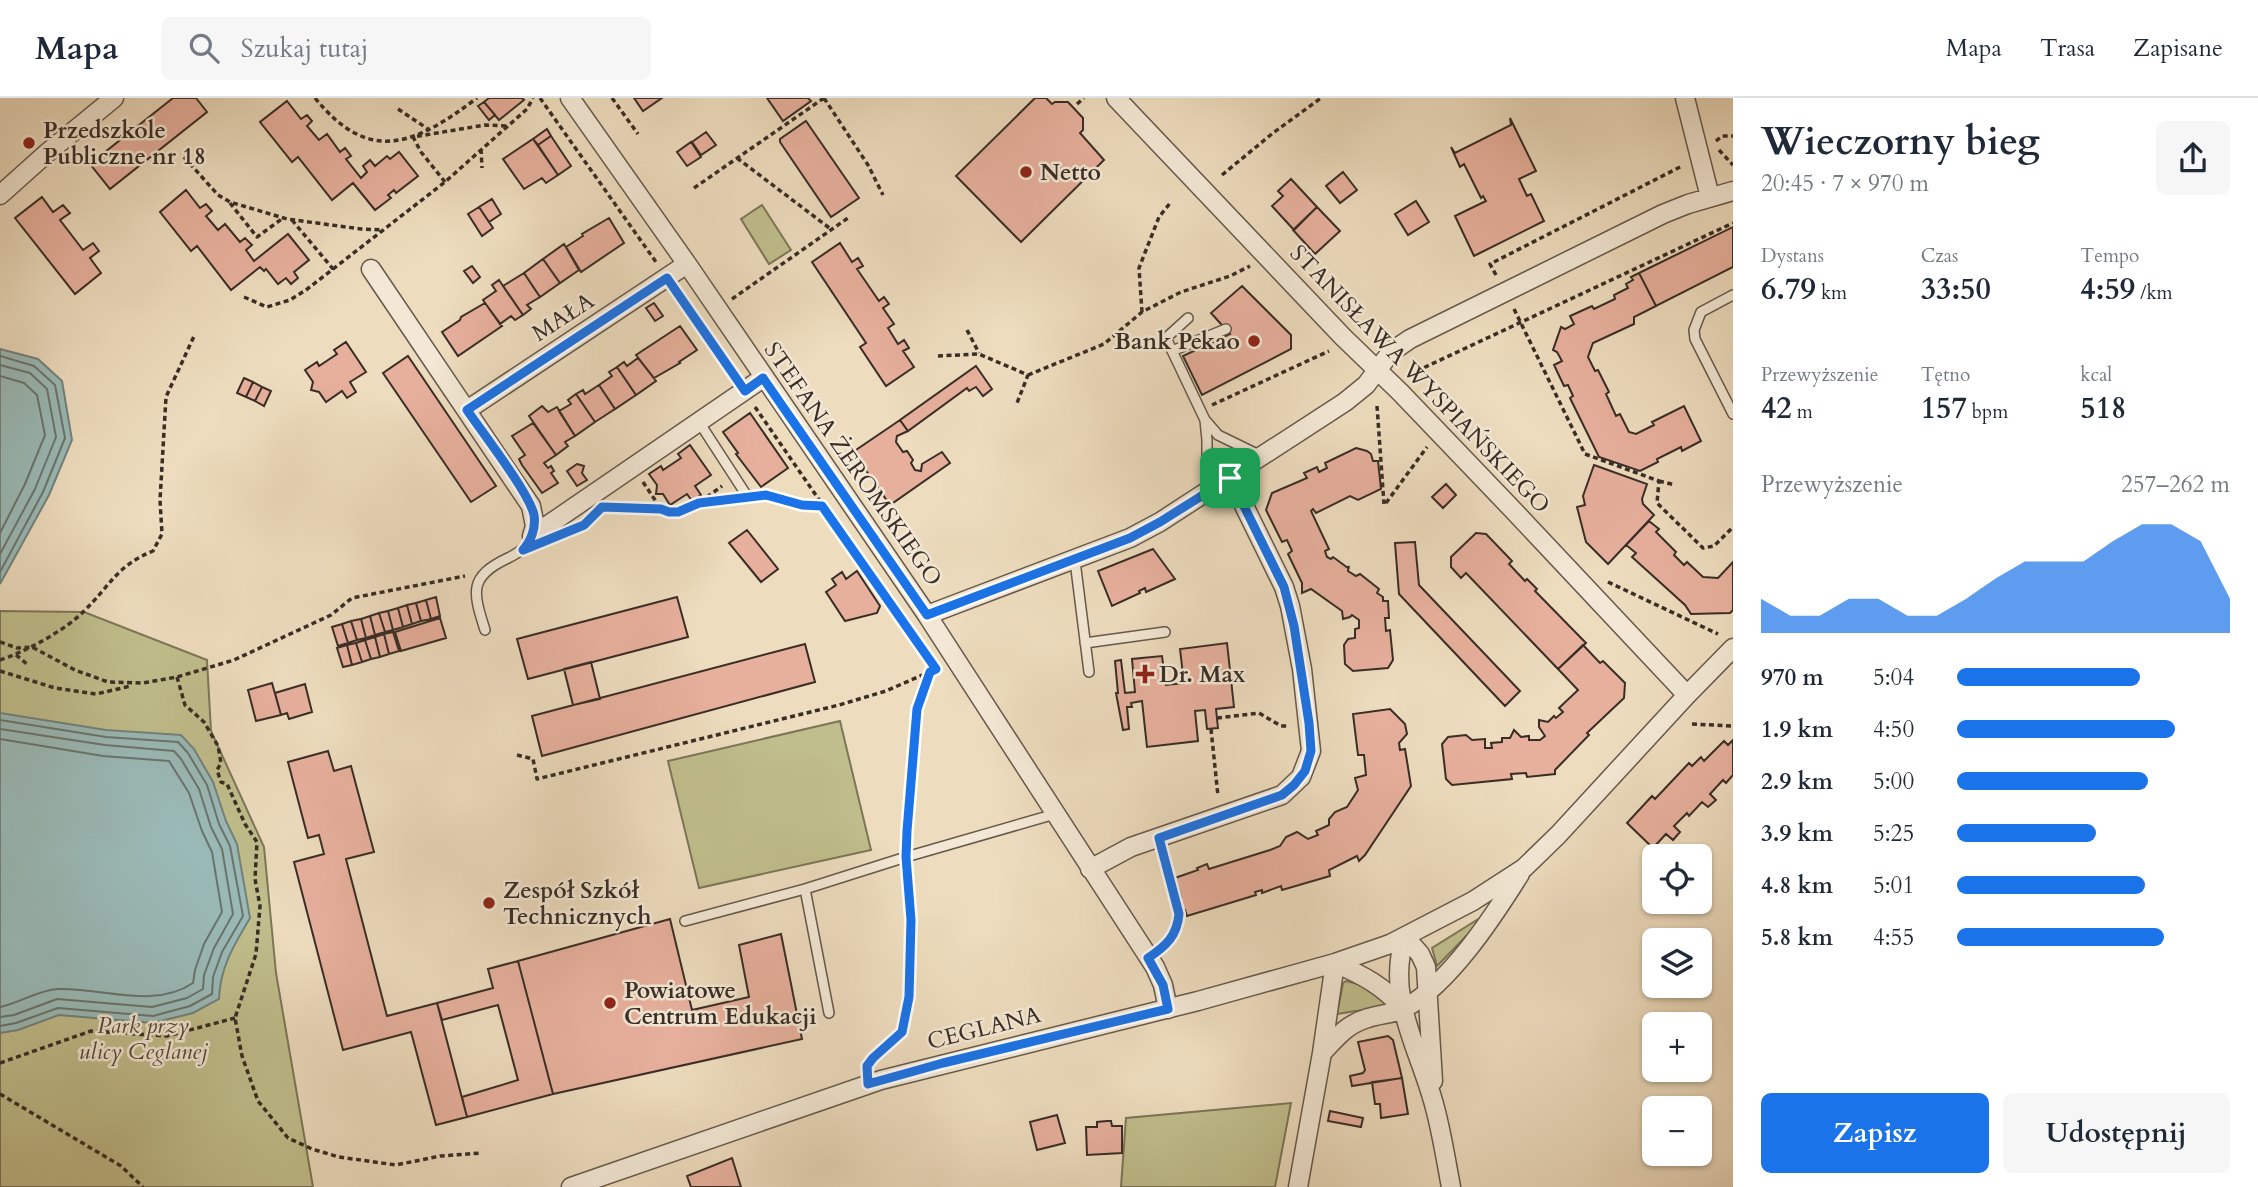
<!DOCTYPE html>
<html lang="pl">
<meta charset="utf-8">
<style>
:root{--surface:#fff;--page:#f6f6f7;--text:#1f2937;--muted:#747a83;--line:#e0e1e3;--accent:#1a73e8}
body{margin:0;font-family:Cardo,serif;background:var(--page);color:var(--text);height:100vh;display:flex;flex-direction:column;font-size:26px;white-space:nowrap}
*{box-sizing:border-box;margin:0}
p{font-size:23px;color:var(--muted)}
.icon{flex:none;width:38px;height:38px;fill:none;stroke:currentColor;stroke-width:2;stroke-linecap:round;stroke-linejoin:round}
.map{position:relative;flex:1;overflow:hidden}
.drawer{display:flex;flex-direction:column;background:var(--surface);width:525px}
.drawer>*{flex:none}
.fabs{position:absolute;left:1642px;top:746px;display:grid;gap:14px}
.fabs a{display:grid;place-items:center;width:70px;height:70px;border-radius:10px;background:var(--surface);box-shadow:0 2px 5px #0004;font-size:35px}
.pin{position:absolute;display:grid;place-items:center;width:60px;height:60px;color:#fff;margin:-30px;border-radius:14px;box-shadow:0 4px 10px #0006}
.round{display:grid;place-items:center;flex:none;width:74px;height:74px;border-radius:10px;background:var(--page)}
.summary{display:flex;align-items:center;justify-content:space-between;height:119px;padding:0 28px}
h1{font-size:38px;font-weight:700;line-height:52px}
.figures{display:grid;grid-template-columns:repeat(3,1fr);gap:10px;height:119px;padding:7px 28px}
.figures div{display:grid;align-content:center}
.figures b{font-size:30px;font-weight:700}
.figures small{font-size:19px;font-weight:400}
.figures p{font-size:19px}
.chart{height:196px;padding:14px 28px}
.chart p{display:flex;justify-content:space-between}
.chart svg{width:100%;height:126px;margin-top:7px;fill:var(--accent);opacity:.7}
.button{display:flex;gap:14px;margin-top:auto;padding:14px 28px}
.button a{flex:1;height:80px;border-radius:10px;background:var(--accent);color:#fff;font-size:28px;font-weight:700;line-height:80px;text-align:center}
.button a+a{background:var(--page);color:var(--text)}
ul{padding:0 28px;list-style:none;font-size:23px}
li{display:grid;grid-template-columns:112px 84px 1fr;align-items:center;height:52px}
li i{height:18px;border-radius:9px;background:var(--accent)}
header{display:flex;align-items:center;gap:42px;box-sizing:border-box;height:98px;padding:0 35px;background:var(--surface);border-bottom:2px solid var(--line)}
header strong{font-size:33px}
nav{display:flex;gap:38px;margin-inline-start:auto;font-size:24px}
.search{width:490px;height:63px;background:var(--page);display:flex;align-items:center;gap:18px;box-sizing:border-box;padding:0 24px;border-radius:10px;color:var(--muted);font-size:26px}
main{display:flex;flex:1;min-height:0}
.map>svg:first-child{display:block}
.green{fill:#c0be8c;stroke:#7c7659;stroke-width:2}
.water{fill:#9abab7;stroke:#73827d;stroke-width:2}
.lines{fill:none;stroke-linecap:round;stroke-linejoin:round}
.shore{stroke:#6a746e;stroke-width:2}
.building{fill:#e7b09d;stroke:#392d26;stroke-width:2}
.lane-casing{stroke:#66594c;stroke-width:12}
.street-casing{stroke:#66594c;stroke-width:21}
.path{stroke:#392d26;stroke-width:3.5;stroke-dasharray:5 3.5;stroke-linecap:butt}
.lane{stroke:#f3e8d5;stroke-width:9}
.street{stroke:#f3e8d5;stroke-width:18}
.route-casing{stroke:#fff;stroke-width:14}
.route{stroke:#1a73e8;stroke-width:9}
.poi-dot{fill:#8f2418;stroke:#f3e8d5;stroke-width:2.5}
.labels{text-anchor:middle;dominant-baseline:central;stroke-width:5;stroke-linejoin:round;paint-order:stroke}
.poi-label{font-size:23px;font-weight:bold;fill:#392d26;stroke:#f3e8d5;text-anchor:start}
.street-label{font-size:23px;fill:#392d26;stroke:#f3e8d5}
.park-label{font-size:23px;font-style:italic;fill:#544a3a;stroke:#f3e8d5}
</style>
<header>
<strong>Mapa</strong>
<div class="search"><svg class="icon" aria-label="search" viewBox="0 0 24 24"><circle cx="10" cy="10" r="6"/><path d="M15 15l6 6"/></svg>Szukaj tutaj</div>
<nav><a>Mapa</a><a>Trasa</a><a>Zapisane</a></nav>
</header>
<main>
<div class="map">
<svg width="1733" height="1089" viewBox="0 0 1733 1089">
<rect width="100%" height="100%" fill="#eddcbe"/>
<filter id="stains"><feTurbulence type="fractalNoise" baseFrequency=".00286" numOctaves="4"/><feColorMatrix values="0 0 0 0 .2 0 0 0 0 .09 0 0 0 0 .02 0 0 0 .5 -.17"/></filter>
<radialGradient id="worn" r=".72"><stop offset=".6" stop-color="#630" stop-opacity="0"/><stop offset="1" stop-color="#630" stop-opacity=".3"/></radialGradient>
<path class="green" d="M762,107L791,152L769,166L741,121Z
M0,513L84,514L207,562L211,633L264,749L276,875L313,1089H0Z
M840,623L871,752L699,790L668,663Z
M1480,820V824L1437,868L1432,850Z
M1346,883L1362,887L1389,905L1387,908L1337,916L1343,885Z
M1291,1005L1275,1089H1121L1126,1020Z"/>
<path class="water" d="M0,251L38,261L62,283L72,342L49,397L0,486Z
M0,615L106,632L181,637L194,651L213,684L226,723L237,746L250,820C234,847 220,869 219,901L193,915L153,925L59,917L18,932L0,935Z"/>
<g class="lines">
<path class="shore" d="M0,258L34,268L55,287L65,340L43,394L0,474
M0,267L30,275L47,291L56,339L35,391L0,456
M0,278L24,285L37,297L45,337L25,386L0,435
M0,622L106,639L178,644L188,655L207,687L219,726L230,748L243,818L222,854L213,879L212,896L190,908L153,918L58,910L16,925L0,928
M0,631L105,647L174,653L181,661L199,691L211,729L222,751L233,816L214,850L204,877L203,891L187,900L152,909L57,901L14,917L0,919
M0,641L103,658L169,663L189,695L202,733L212,754L222,814L204,846L195,872L193,885C153,912 101,889 58,891C38,892 20,905 0,909"/>
</g>
<path class="building" d="M173,0H196L207,14L110,91L90,66Z
M489,0H522L524,2L499,22L484,4Z
M634,0H662L643,13Z
M767,0H808L811,3L783,23Z
M1035,0H1046L1052,6L1055,4H1068L1083,20V32L1080,35L1104,62L1021,144L956,78Z
M287,3L301,21L307,17L312,23L307,28L319,42L327,36L340,54L345,50L351,58L346,61L361,80L367,74L363,68L370,62L375,68L387,58L390,61L399,54L418,78L396,95L394,92L388,97L391,100L375,112L353,85L332,102L298,59L292,64L260,24Z
M484,4L495,17L489,22L478,8Z
M1510,20L1536,73L1519,81L1527,98L1531,96L1544,123L1474,158L1455,118L1486,103L1483,98L1481,100L1464,66L1460,69L1451,49L1455,55L1511,27Z
M806,23L859,100L831,119L780,44V41Z
M547,31L551,38L538,47L533,41Z
M706,34L716,47L701,57L692,44Z
M551,38L571,68L558,77L538,47Z
M533,41L558,77L546,85L542,80L524,91L503,61Z
M691,44L701,59L687,68L677,54Z
M1343,74L1357,92L1340,105L1326,88Z
M1291,81L1317,109L1294,132L1272,108L1283,98L1278,93Z
M186,92L200,110L206,106L212,113L206,118L218,132L225,126L240,144L245,140L252,147L246,152L254,163L288,136L309,162L294,174L298,180L291,186L286,180L278,186L266,171L264,173L260,169L231,192L197,148L191,153L160,114Z
M42,99L53,114L63,107L70,115L60,122L83,152L93,145L99,153L90,160L101,175L75,196L15,120Z
M492,101L501,116L489,124L479,109Z
M1416,103L1429,124L1408,137L1395,116Z
M479,109L493,130L482,138L468,116Z
M1317,109L1340,133L1315,156L1293,132Z
M609,120L624,145L581,174L566,149L583,138L582,136Z
M1733,129V169L1656,208L1639,175Z
M840,145L852,164L858,160L863,168L857,171L879,203L884,199L889,206L883,210L894,226L888,230L898,246L904,242L909,250L903,253L914,269L886,288L860,249L866,245L812,164Z
M564,146L579,172L560,185L543,161Z
M543,161L560,185L540,199L524,175Z
M472,168L480,179L473,185L464,173Z
M524,175L540,199L527,207L531,211L523,217L503,188Z
M1639,175L1656,208L1634,219V226L1593,245L1588,259L1595,273L1598,272L1609,294L1606,296L1616,318L1620,316L1629,334L1636,336L1654,327L1652,324L1684,308L1701,343L1682,353L1681,349L1657,361L1658,364L1640,373L1599,359L1570,300L1573,298L1568,287L1564,288L1554,267L1562,263L1557,254L1553,252L1561,229L1565,231L1574,226L1570,218L1592,208L1594,211L1615,201L1614,197L1628,190L1626,186L1633,182L1631,179Z
M499,182L523,217L515,222L511,218L500,226L483,202L496,193L492,187Z
M1242,188L1291,237V251L1202,297L1183,258L1230,236L1211,215Z
M485,205L502,228L458,258L442,234L460,222L461,219Z
M654,205L663,218L655,223L646,210Z
M680,228L697,252L679,264L680,265L654,280L636,257Z
M346,244L366,274L350,284L356,294L347,300L342,293L326,304L319,294L311,292L313,284L305,272L317,264L319,268L337,256L334,252Z
M408,258L496,388L471,404L383,275Z
M638,260L656,283L636,297L617,269L624,264L627,268Z
M976,268L992,291L983,298L976,289L969,293L967,290L908,333L900,322Z
M617,269L636,297L615,311L599,287L612,278L609,274Z
M244,280L253,284L246,299L237,295Z
M253,284L262,289L255,303L246,299Z
M599,287L615,311L595,324L576,296L583,292L585,296Z
M262,289L271,293L264,308L255,303Z
M576,296L595,324L575,338L559,313L571,306L568,302Z
M542,308L548,314L557,309L575,338L565,344L568,348L556,357L529,318Z
M750,315L788,370L761,389L736,356L738,355L723,334Z
M900,322L908,333L897,338L896,344L903,354L907,353L913,362L911,365L915,372L921,373L922,366L942,354L950,365L890,407L853,354Z
M533,325L556,357L544,365L548,370L551,368L554,373L551,375L558,385L542,395L522,367L519,361L525,357L512,338Z
M690,347L711,377L695,388L701,397L692,403L687,396L670,407L663,396H656L657,387L649,376L661,368L663,372L681,360L678,356Z
M1356,350L1367,353L1371,356L1373,363H1378L1381,391L1358,402L1350,398L1316,415L1313,411L1311,413L1329,451L1325,453L1327,459L1331,461L1333,459L1348,470L1349,468L1348,473L1356,478L1360,476L1379,491L1377,495L1383,499V503H1388L1389,520H1385L1386,533L1390,532L1393,562L1388,570L1353,573L1345,566L1344,547L1348,541L1355,540V531L1359,530V522L1352,517L1350,519L1343,521L1342,513L1311,491L1302,495V485L1288,456L1292,453L1287,442L1282,444L1266,412L1272,395L1307,380L1304,375L1317,369L1319,374L1327,370L1325,365Z
M577,366L584,368L582,375L587,382L577,388L567,373Z
M1594,367L1647,386L1642,401L1643,406L1654,417L1608,466L1586,444L1577,409L1585,407L1583,398Z
M1446,386L1456,397L1443,410L1432,399Z
M1649,423L1659,431L1656,434L1676,454L1674,457L1684,467L1687,464L1703,479L1718,480L1733,464V512L1730,515L1691,516L1685,507L1632,459L1636,455L1626,447Z
M747,432L778,471L761,484L729,445Z
M1476,435L1486,436L1512,463L1509,466L1525,483L1527,481L1537,491L1535,493L1586,545L1558,571L1466,475L1461,480L1451,469V459Z
M1415,444L1419,487L1520,593L1505,608L1399,496L1395,445Z
M1153,451L1175,481L1146,494L1145,490L1139,493L1140,495L1112,508L1098,473Z
M857,473L880,508L877,515L845,523L826,494L836,487L832,481L842,474L846,481Z
M436,499L440,518L431,521L426,502Z
M677,499L688,539L528,581L517,541Z
M426,502L431,521L421,523L416,505Z
M416,505L421,523L412,526L407,507Z
M407,507L412,526L403,529L398,510Z
M398,510L403,529L393,532L388,513Z
M388,513L393,532L385,534L379,515Z
M379,515L385,534L375,537L370,518Z
M370,518L375,537L366,540L361,521Z
M440,520L446,540L401,553L395,534Z
M361,521L366,540L357,542L351,523Z
M351,523L357,542L348,545L342,526Z
M342,526L348,545L338,548L332,529Z
M393,534L399,553L389,556L384,536Z
M384,536L389,556L380,559L375,539Z
M375,539L380,559L371,561L365,542Z
M365,542L371,561L362,564L356,545Z
M356,545L362,564L352,567L347,547Z
M1227,545L1234,609L1216,611L1218,630L1207,631L1205,612L1195,613L1198,643L1147,649L1142,603L1131,605L1132,609H1127L1129,631L1123,632L1116,595H1118L1115,563L1121,562L1125,595L1135,594L1132,561L1162,558L1166,587L1184,585L1180,551Z
M805,546L815,584L542,658L532,618Z
M347,547L352,567L343,569L337,550Z
M1583,547L1600,565L1603,563L1625,585L1624,600L1587,635L1589,637L1555,672V676L1527,679L1526,675L1511,676L1512,681L1452,687L1446,681L1442,646L1448,639L1466,637L1472,642L1485,641V650H1492L1491,645L1502,644V640H1510L1514,632L1521,639L1529,638V642H1540L1545,638L1539,629V622L1548,624L1554,618L1556,620L1563,614L1559,610L1578,592L1558,571Z
M591,564L600,601L573,607L564,571Z
M272,585L281,617L256,623L248,592Z
M305,586L312,614L289,621L287,615L281,617L275,595Z
M1390,611L1405,626L1407,636L1399,645L1400,652L1405,651L1411,688L1365,757L1359,763L1357,758L1329,772L1330,778L1282,792L1281,788L1262,795V792L1255,794L1256,797L1187,818L1185,812L1180,814L1176,800L1181,799L1175,780L1198,772L1197,770L1207,766L1209,771L1270,752L1280,748L1286,739L1297,734L1308,741L1318,737L1316,733L1329,727V721L1335,714L1347,709L1358,692L1355,680L1366,677L1364,657H1358L1353,616Z
M1733,642V677L1726,685L1723,682L1710,696L1716,702L1708,709L1702,704L1689,718L1687,715L1674,728L1680,734L1673,742L1666,736L1653,750L1627,725L1652,698L1655,701L1689,665L1692,668L1701,659L1704,663L1724,643L1728,647Z
M328,653L334,673L351,668L374,754L346,761L387,918L437,905L467,1019L436,1027L411,934L343,952L294,764L324,756L319,737L308,740L288,664Z
M670,821L692,912L749,899L739,847L781,836L802,941L553,996L518,863Z
M518,863L553,996L467,1019L462,999L518,982L498,907L442,922L437,905L493,890L488,871Z
M1388,938L1393,942L1402,980L1352,988L1350,978L1363,975L1365,972L1358,944Z
M1402,980L1408,1016L1381,1020L1380,1006H1375L1372,984Z
M1330,1013L1363,1020L1361,1029L1328,1023Z
M1057,1017L1065,1045L1037,1052L1030,1024Z
M1107,1023H1111L1112,1028H1122V1055L1087,1057L1086,1029H1097V1024Z
M732,1060L741,1089H691L687,1078Z"/>
<g class="lines">
<g class="lane-casing">
<path id="lane" d="M1733,197L1701,214L1694,232L1695,241L1733,316
M1188,220L1166,240L1205,322L1207,342V393
M1172,253L1226,231
M1206,323L1218,337L1261,358
M699,324L747,398
M1075,463L1089,574
M485,532C473,494 468,479 508,460C520,454 526,450 532,438
M1085,545L1165,534
M685,823L805,791
M829,915L805,791L906,759L1055,716"/>
</g>
<g class="street-casing">
<path id="street" d="M570,0L687,166L927,517L1155,869L1163,887L1168,911
M1116,0L1343,239L1400,294L1514,413L1687,597
M1685,0L1710,99
M0,97L47,55L114,0
M371,171L531,408L535,428L532,438
M467,312L687,166
M532,438L763,280
M927,517L1130,440L1160,424L1345,304L1366,287L1391,254L1410,241L1663,116L1688,106L1733,93
M1090,771L1131,749L1282,697L1301,679L1311,653L1302,571L1290,508L1284,489L1230,379
M1405,839C1385,900 1420,951 1435,1010C1442,1036 1446,1063 1451,1089
M1405,839L1420,856L1426,869L1433,983
M1335,865C1362,877 1384,888 1403,911
M1322,955C1337,939 1347,926 1368,920C1380,916 1394,916 1405,910C1450,885 1493,819 1520,776
M571,1089L881,982L1198,903L1335,865L1390,846L1473,803L1524,770L1558,737L1687,597L1733,550
M1298,1089L1322,955L1335,865"/>
</g>
<path class="path" d="M315,0C370,68 416,46 477,0
M540,0L656,164
M612,0L638,36
M824,0L868,67L883,97
M1077,6L1084,0
M398,11L428,31
M1716,43L1722,38H1733
M481,51L482,70
M1719,52L1733,67
M184,59L218,97L230,104L287,121L361,131L383,132
M737,60L832,132
M1222,77L1273,35L1321,0
M445,84L421,54L413,39L485,27L507,28
M694,90L824,0
M230,105L257,139L283,120
M292,122L333,171
M1496,177L1490,166L1682,68
M678,196L733,276
M244,199L267,209L290,202L306,192L445,84L527,11L533,0
M732,201L848,120
M1514,211L1585,356L1659,383L1657,405L1703,450L1714,448L1733,429
M1142,214L1139,170L1159,119L1171,104
M967,232L979,255
M938,258L979,256L1028,277L1017,305
M1028,277L1104,246L1142,214L1181,194L1230,178L1250,168
M1412,281L1421,271L1733,125
M1212,307L1329,253
M1377,308L1384,406
M755,309L936,571
M1659,383L1675,387
M643,384L661,411
M759,397L802,407L822,408
M700,404L722,388
M1386,405L1427,349
M609,409L661,411C678,418 685,408 701,405C711,403 721,403 731,402
M1608,484L1718,536
M0,544L17,550L32,549L75,572L108,584L143,585L177,579L234,562L331,517L352,500L465,478
M16,557L27,566
M0,562C25,554 66,532 84,513C110,488 116,468 153,453L162,436L160,402L166,299L195,236
M0,573L55,590L96,596L131,588
M177,579L185,607L204,624L218,648L221,665L217,672L221,684L227,686L245,726L257,744L255,781L260,808L256,856L235,920L242,958L258,1003L288,1040L312,1051L339,1059L396,1067L440,1058L481,1055
M1217,620L1259,615L1281,628H1288
M1692,626L1733,628
M1211,631L1218,698
M517,657L533,661L537,681L839,607L886,593L936,571
M906,744L917,611L930,576
M1164,849L1174,837L1179,816L1165,758
M0,965L91,933L167,938L235,920
M869,966C877,954 899,942 903,931C918,893 910,814 907,772
M0,996L121,1068L143,1089"/>
<use href="#lane" class="lane"/>
<use href="#street" class="street"/>
</g>
<g class="lines">
<g class="route-casing">
<path id="route" d="M667,180L745,293L763,280L927,517L1130,440L1160,424L1230,380L1284,489L1294,528L1309,625L1311,653L1305,673L1294,687L1282,697L1159,740L1179,816C1177,838 1166,848 1148,860L1163,887L1168,911L943,965L868,986L867,968L873,960L902,934L909,899L911,822L906,759L907,733L917,611L930,574L936,571L822,408L802,407L766,397L699,405L678,414H669L661,411L602,409L584,427L523,452C531,443 536,430 534,417C530,396 482,334 467,312Z"/>
</g>
<use href="#route" class="route"/>
</g>
<g class="poi-dot">
<circle cx="29" cy="45" r="7"/>
<circle cx="1026" cy="74" r="7"/>
<circle cx="1254" cy="243" r="7"/>
<path d="M1141.5 565.5h7v7h7v7h-7v7h-7v-7h-7v-7h7z"/>
<circle cx="489" cy="805" r="7"/>
<circle cx="610" cy="905" r="7"/>
</g>
<g class="labels">
<g class="poi-label">
<text x="43" y="32">Przedszkole<tspan x="43" dy="26">Publiczne nr 18</tspan></text>
<text x="1040" y="74">Netto</text>
<text x="1240" y="243" text-anchor="end">Bank Pekao</text>
<text x="1159" y="576">Dr. Max</text>
<text x="503" y="792">Zespół Szkół<tspan x="503" dy="26">Technicznych</tspan></text>
<text x="624" y="892">Powiatowe<tspan x="624" dy="26">Centrum Edukacji</tspan></text>
</g>
<g class="street-label">
<text transform="translate(563 219) rotate(-33)">MAŁA</text>
<text transform="translate(1420 281) rotate(46)">STANISŁAWA WYSPIAŃSKIEGO</text>
<text transform="translate(853 366) rotate(55)">STEFANA ŻEROMSKIEGO</text>
<text transform="translate(984 930) rotate(-14)">CEGLANA</text>
</g>
<g class="park-label">
<text x="143" y="927">Park przy<tspan x="143" dy="26">ulicy Ceglanej</tspan></text>
</g>
</g>
<rect width="100%" height="100%" filter="url(#stains)"/>
<rect width="100%" height="100%" fill="url(#worn)"/>
</svg>
<div class="fabs">
<a><svg class="icon" aria-label="locate" viewBox="0 0 24 24"><circle cx="12" cy="12" r="6"/><path d="M12 2v4M12 18v4M2 12h4M18 12h4"/></svg></a>
<a><svg class="icon" aria-label="layers" viewBox="0 0 24 24"><path d="M12 4l9 5-9 5-9-5zM3 14l9 5 9-5"/></svg></a>
<a>+</a>
<a>−</a>
</div>
<div class="pin" style="left:1230px;top:380px;background:#1e9e55"><svg class="icon" aria-label="arrive" viewBox="0 0 24 24"><path d="M6 21V4h12l-3 4 3 4H6"/></svg></div>
</div>
<section class="drawer">
<div class="summary"><div><h1>Wieczorny bieg</h1><p>20:45 · 7 × 970 m</p></div><a class="round"><svg class="icon" aria-label="share" viewBox="0 0 24 24"><path d="M12 15V3M7 8l5-5 5 5M5 13v7h14v-7"/></svg></a></div>
<div class="figures">
<div><p>Dystans</p><b>6.79<small> km</small></b></div>
<div><p>Czas</p><b>33:50</b></div>
<div><p>Tempo</p><b>4:59<small> /km</small></b></div>
</div>
<div class="figures">
<div><p>Przewyższenie</p><b>42<small> m</small></b></div>
<div><p>Tętno</p><b>157<small> bpm</small></b></div>
<div><p>kcal</p><b>518</b></div>
</div>
<div class="chart"><p><span>Przewyższenie</span>257–262 m</p>
<svg viewBox="0 0 160 44" preserveAspectRatio="none"><path d="M0 44V32L10 38L20 38L30 32L40 32L50 38L60 38L70 32L80 25L90 19L100 19L110 19L120 12L130 6L140 6L150 12L160 32V44z"/></svg>
</div>
<ul>
<li><b>970 m</b>5:04<i style="width:67%"></i></li>
<li><b>1.9 km</b>4:50<i style="width:80%"></i></li>
<li><b>2.9 km</b>5:00<i style="width:70%"></i></li>
<li><b>3.9 km</b>5:25<i style="width:51%"></i></li>
<li><b>4.8 km</b>5:01<i style="width:69%"></i></li>
<li><b>5.8 km</b>4:55<i style="width:76%"></i></li>
</ul>
<div class="button"><a>Zapisz</a><a>Udostępnij</a></div>
</section>
</main>
